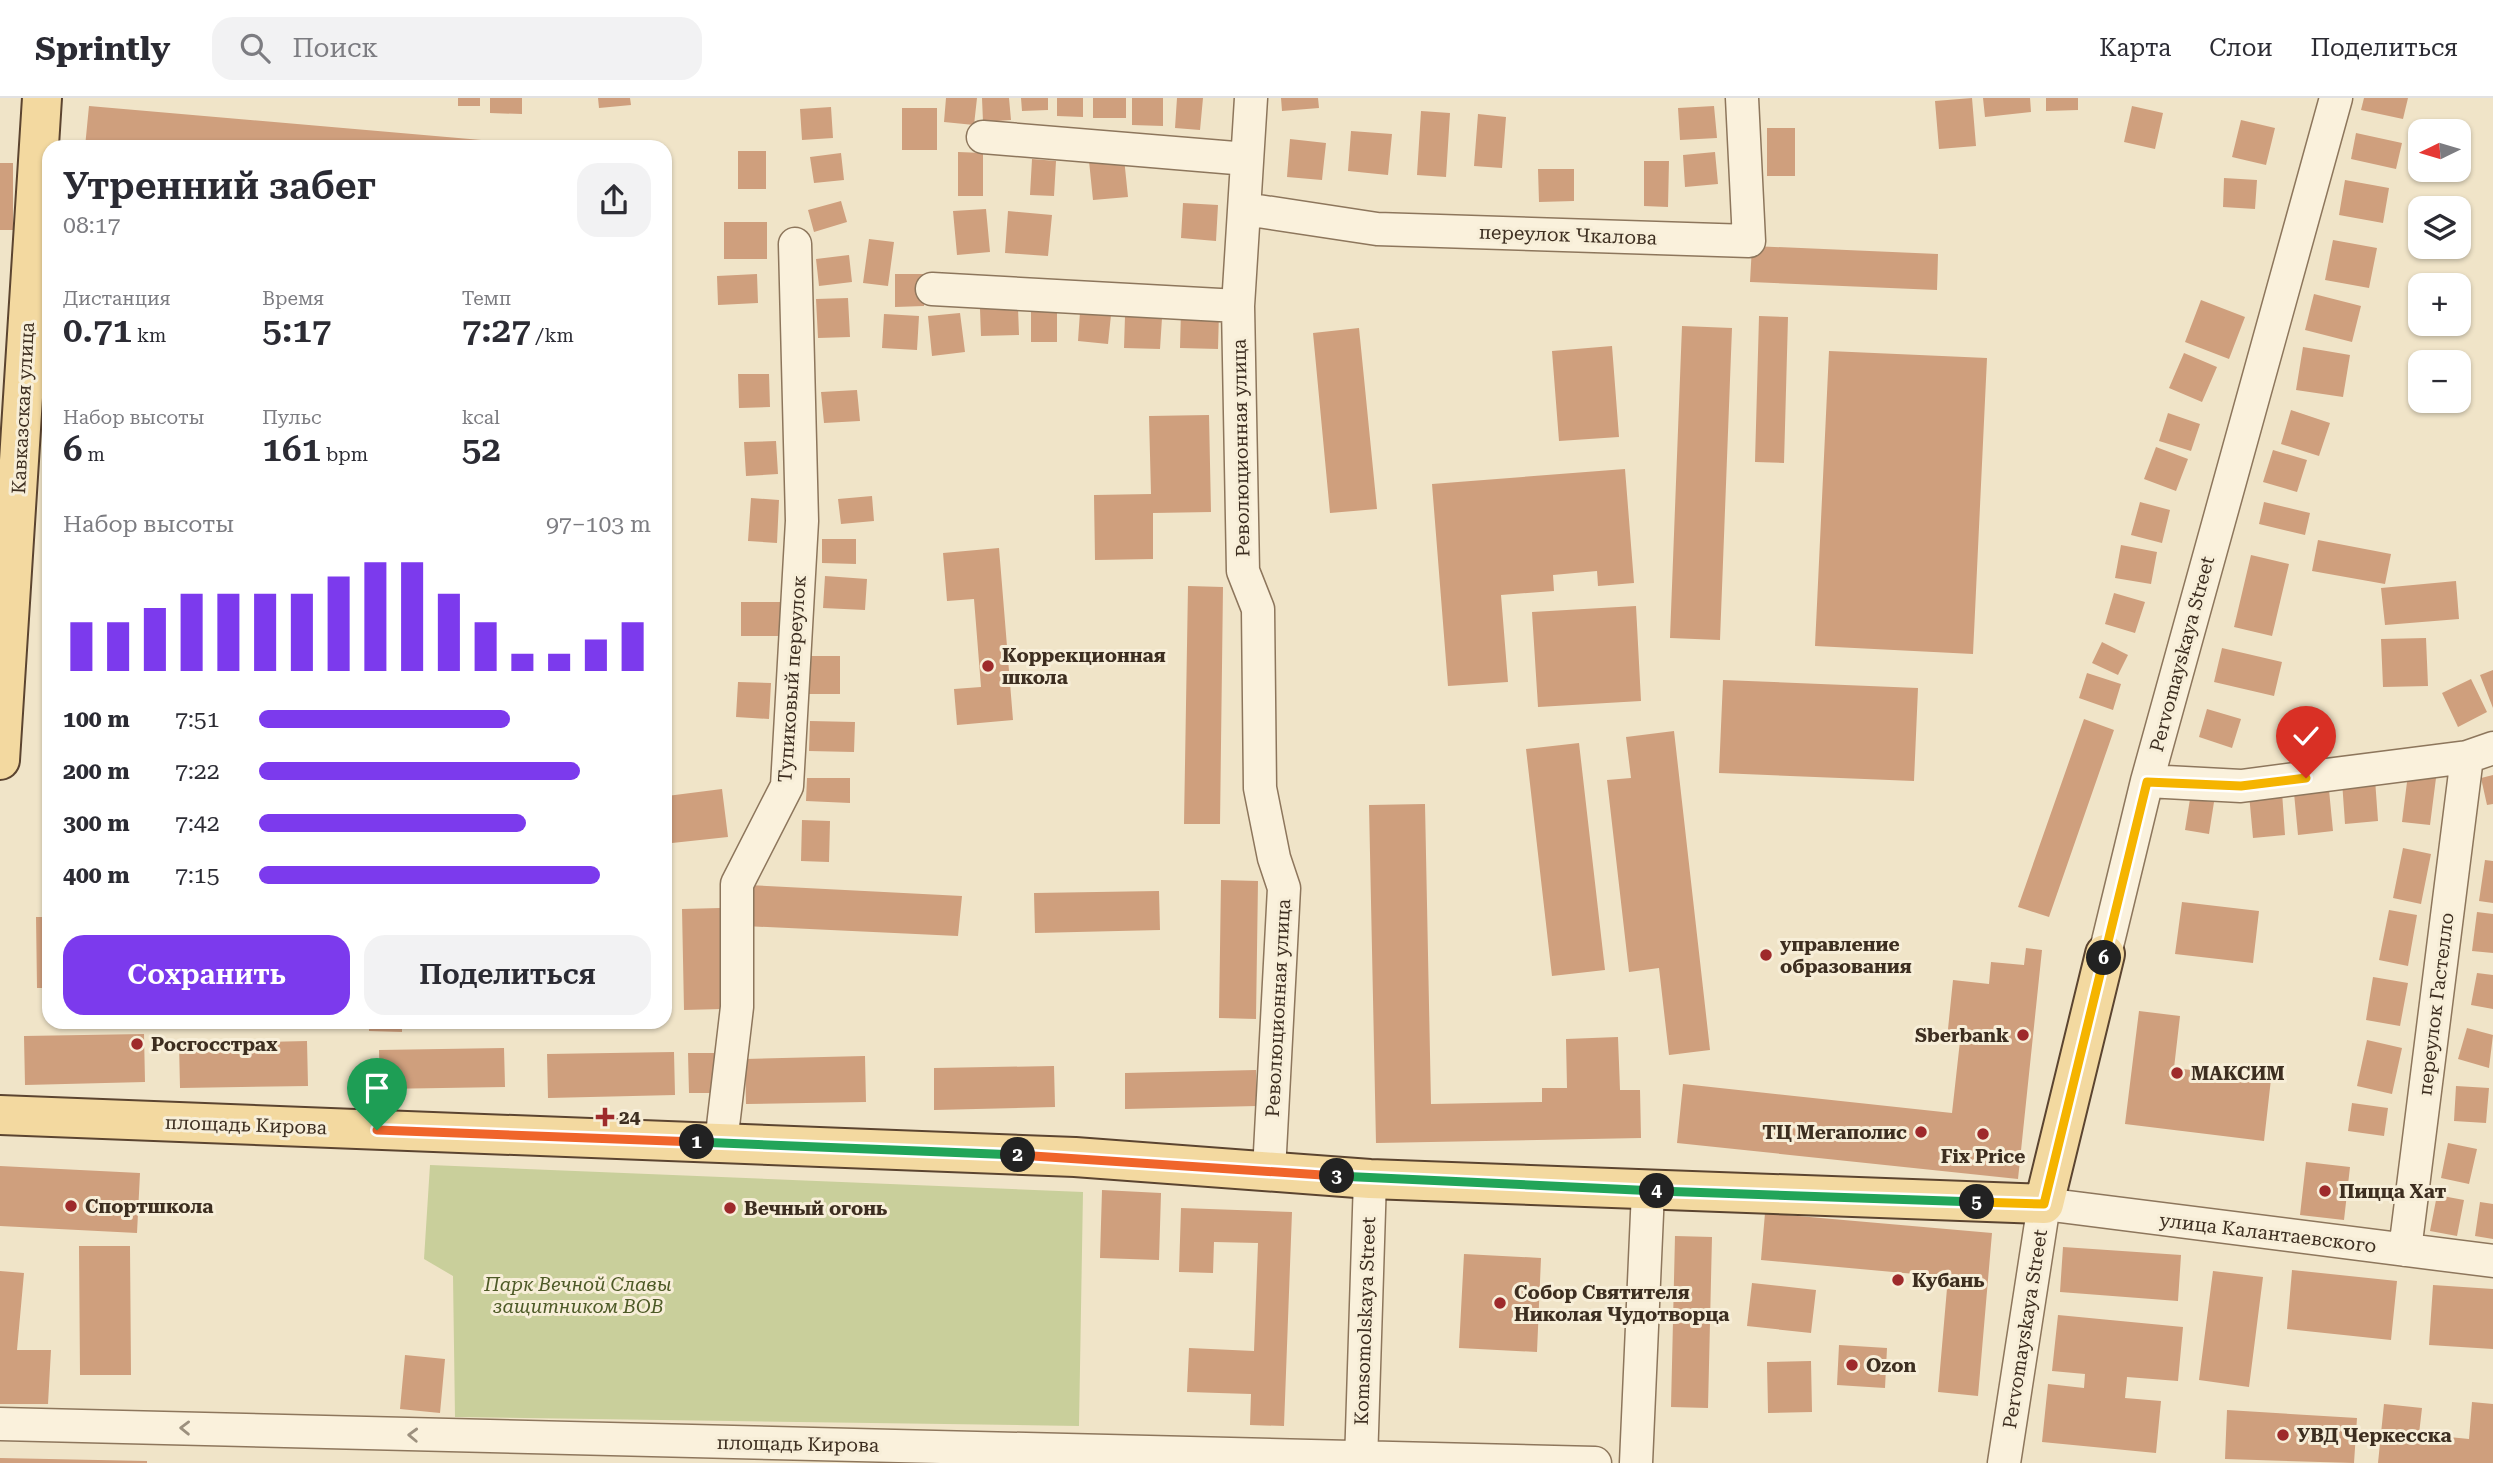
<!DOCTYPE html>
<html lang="ru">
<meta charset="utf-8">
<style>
:root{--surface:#fff;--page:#f2f2f3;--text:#2b2b33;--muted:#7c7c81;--line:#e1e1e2;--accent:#7c3aed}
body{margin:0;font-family:"Roboto Serif",serif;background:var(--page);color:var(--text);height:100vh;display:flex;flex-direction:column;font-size:26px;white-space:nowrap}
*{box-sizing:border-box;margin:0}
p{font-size:23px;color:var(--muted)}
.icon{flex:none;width:38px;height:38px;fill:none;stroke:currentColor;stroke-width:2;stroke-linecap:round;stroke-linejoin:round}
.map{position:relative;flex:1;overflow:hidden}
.sheet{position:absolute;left:42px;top:42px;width:630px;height:889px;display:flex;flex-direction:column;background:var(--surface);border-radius:21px;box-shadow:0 2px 5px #0004}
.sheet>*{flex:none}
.needle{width:46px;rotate:265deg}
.tools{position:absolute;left:2408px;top:21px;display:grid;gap:14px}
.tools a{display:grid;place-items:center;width:63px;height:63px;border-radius:14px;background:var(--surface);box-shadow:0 2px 5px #0004;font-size:35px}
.pin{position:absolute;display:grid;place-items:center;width:60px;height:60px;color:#fff;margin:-72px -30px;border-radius:50% 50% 50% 0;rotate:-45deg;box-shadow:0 0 7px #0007}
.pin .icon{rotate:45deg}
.km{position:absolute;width:35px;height:35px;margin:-18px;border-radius:50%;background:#222;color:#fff;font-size:19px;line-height:35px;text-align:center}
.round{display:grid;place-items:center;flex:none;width:74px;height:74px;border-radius:21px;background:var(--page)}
.head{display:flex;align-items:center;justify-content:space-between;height:119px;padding:0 21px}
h1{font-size:38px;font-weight:600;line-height:52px}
.metrics{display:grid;grid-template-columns:repeat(3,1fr);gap:10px;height:119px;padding:7px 21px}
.metrics div{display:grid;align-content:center}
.metrics b{font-size:35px;font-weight:600}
.metrics small{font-size:19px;font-weight:400}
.metrics p{font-size:19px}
.chart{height:196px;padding:14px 21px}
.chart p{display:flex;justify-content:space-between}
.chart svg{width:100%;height:126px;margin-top:7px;stroke:var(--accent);stroke-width:6}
.cta{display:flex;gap:14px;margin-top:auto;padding:14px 21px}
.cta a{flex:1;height:80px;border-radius:21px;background:var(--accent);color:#fff;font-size:28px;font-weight:600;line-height:80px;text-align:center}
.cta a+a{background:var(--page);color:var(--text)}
ul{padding:0 21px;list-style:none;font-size:23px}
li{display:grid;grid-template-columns:112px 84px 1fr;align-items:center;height:52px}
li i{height:18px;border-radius:9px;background:var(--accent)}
header{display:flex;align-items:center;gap:42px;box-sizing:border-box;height:98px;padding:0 35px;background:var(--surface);border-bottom:2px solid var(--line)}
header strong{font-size:33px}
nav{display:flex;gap:38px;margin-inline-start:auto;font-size:24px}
.search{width:490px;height:63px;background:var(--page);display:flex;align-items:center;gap:18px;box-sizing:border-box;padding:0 24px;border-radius:21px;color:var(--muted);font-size:26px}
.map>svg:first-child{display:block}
.green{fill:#c9cf9b}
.building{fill:#cf9f7d}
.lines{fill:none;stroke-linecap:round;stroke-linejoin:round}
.minor-casing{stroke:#8d765c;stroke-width:35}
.major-casing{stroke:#5b4430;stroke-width:42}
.minor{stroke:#faf1dc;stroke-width:32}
.major{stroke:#f3d9a0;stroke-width:38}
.oneway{stroke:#9c907e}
.split-1-casing{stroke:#fff;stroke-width:14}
.split-2-casing{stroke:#fff;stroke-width:14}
.split-3-casing{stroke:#fff;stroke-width:14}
.split-4-casing{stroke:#fff;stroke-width:14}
.split-5-casing{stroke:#fff;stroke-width:14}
.split-6-casing{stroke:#fff;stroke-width:14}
.split-7-casing{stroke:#fff;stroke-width:14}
.split-1{stroke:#f0652b;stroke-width:9}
.split-2{stroke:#22a559;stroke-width:9}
.split-3{stroke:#f0652b;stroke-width:9}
.split-4{stroke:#22a559;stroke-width:9}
.split-5{stroke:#22a559;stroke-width:9}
.split-6{stroke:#f5b400;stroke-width:9}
.split-7{stroke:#f5b400;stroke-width:9}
.poi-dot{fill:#9e2a2b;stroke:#f7eed8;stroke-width:2.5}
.labels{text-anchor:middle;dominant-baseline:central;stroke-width:6;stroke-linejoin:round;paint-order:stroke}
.street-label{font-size:19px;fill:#3d2e20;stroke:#f7eed8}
.poi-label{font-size:19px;font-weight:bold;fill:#3d2e20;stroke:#f7eed8;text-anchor:start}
.park-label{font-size:19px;font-style:italic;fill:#4d5a26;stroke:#f7eed8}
</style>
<header>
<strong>Sprintly</strong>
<div class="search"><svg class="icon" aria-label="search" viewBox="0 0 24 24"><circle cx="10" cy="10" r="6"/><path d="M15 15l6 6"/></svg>Поиск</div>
<nav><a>Карта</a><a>Слои</a><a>Поделиться</a></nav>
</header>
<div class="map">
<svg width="2493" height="1365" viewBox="0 0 2493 1365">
<rect width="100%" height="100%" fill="#f0e4c8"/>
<path class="green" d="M430,1067L1083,1094L1079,1328L455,1319L453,1178L424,1161Z"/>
<path class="building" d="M458,0H480V8H458Z
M490,0H522V16L490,15Z
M598,0H630L631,7L599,10Z
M946,0H977L974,27L944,24Z
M982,0H1009L1011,22L983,24Z
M1021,0H1048V12L1022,13Z
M1057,0H1083V19L1057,18Z
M1093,0H1126V20H1093Z
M1132,0H1163V28L1132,27Z
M1177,0H1203L1200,32L1175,30Z
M1281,0H1318L1319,10L1282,13Z
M1972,0L1976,48L1939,51L1935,3Z
M1983,0H2030L2031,14L1985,19Z
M2046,0H2078V12L2046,13Z
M2364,0H2408L2403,21L2361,12Z
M89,8L538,47V49L130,46V49H85Z
M1714,8L1717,40L1680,42L1678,10Z
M2132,8L2163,15L2155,51L2124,44Z
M831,9L833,40L802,42L800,11Z
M902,10H937V52H902Z
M1421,13L1450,15L1446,79L1417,77Z
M1478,16L1506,19L1502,70L1474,68Z
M2241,22L2275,30L2266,67L2232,59Z
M1767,30H1795V78H1767Z
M1351,33L1392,36L1388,77L1348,73Z
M2356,35L2402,45L2396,71L2351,61Z
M1290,41L1326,45L1322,82L1287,79Z
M738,53H766V91H738Z
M958,54L983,55V98H958Z
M1715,54L1718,86L1685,89L1683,57Z
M841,55L844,82L814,85L810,59Z
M1124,60L1128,99L1093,102L1089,63Z
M1032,61L1056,63L1054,98L1030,97Z
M1644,63H1669L1668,109L1644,108Z
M0,65H13V132H0Z
M1538,71H1574V103L1539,104Z
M2224,80L2257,82L2255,111L2223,109Z
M2345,82L2389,90L2383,125L2339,117Z
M841,103L847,124L814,134L808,112Z
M1183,105L1218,107L1216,143L1181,140Z
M986,111L990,154L957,157L953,113Z
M1008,113L1052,117L1048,158L1005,155Z
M724,124H767V161H724Z
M869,141L894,144L888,188L863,185Z
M2333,142L2377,150L2369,190L2325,182Z
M1752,148L1938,156L1937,192L1750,184Z
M849,157L852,184L819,188L816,161Z
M757,176L758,205L718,207L717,178Z
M895,176H924V208L895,209Z
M2314,196L2361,208L2352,244L2305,232Z
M848,200L850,239L818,240L816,201Z
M2201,202L2245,219L2229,261L2185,244Z
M1031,207H1057V244H1031Z
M1018,210L1019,237L981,238L980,211Z
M1181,213L1219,214L1218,251L1180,250Z
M1080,214L1111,217L1108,246L1078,243Z
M960,215L965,254L932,258L928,218Z
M884,216L919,218L917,252L882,250Z
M1125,218L1162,220L1160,251L1124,250Z
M1759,218L1788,219L1784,365L1755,364Z
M1682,228L1732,230L1720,542L1670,540Z
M1359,230L1377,411L1330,415L1313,235Z
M1612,248L1619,339L1559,343L1552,253Z
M2303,249L2350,257L2343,299L2296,292Z
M1829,253L1987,260L1973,556L1815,548Z
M2184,255L2217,269L2202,304L2169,290Z
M738,276H769L770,309L739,310Z
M857,292L860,323L824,325L821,294Z
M2291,312L2330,325L2319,358L2281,346Z
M2168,315L2200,326L2191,353L2159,343Z
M1209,317L1211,414L1153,415V461L1095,462L1094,397L1151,396L1149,318Z
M776,343L778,376L746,378L744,344Z
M2156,349L2188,361L2176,393L2144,381Z
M2273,352L2307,362L2297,394L2263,384Z
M1625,371L1634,485L1598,488L1597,473L1553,477L1554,493L1501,497L1508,584L1448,588L1432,386Z
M872,398L874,423L841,426L838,401Z
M751,400L779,402L777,445L748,443Z
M2140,404L2170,412L2162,445L2131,437Z
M2264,404L2310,415L2305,437L2259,426Z
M822,441H856V466L822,465Z
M2318,442L2391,456L2385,486L2312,473Z
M2121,447L2157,454L2151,486L2115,480Z
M999,450L1013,622L957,627L954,591L981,589L974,501L947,503L943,455Z
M2251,457L2289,466L2272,538L2234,529Z
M825,478L867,481L865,512L823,510Z
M2456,483L2459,521L2385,527L2381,490Z
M1188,488L1223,489L1220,726H1184Z
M2114,495L2145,504L2135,535L2105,526Z
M741,504H780V538H741Z
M1636,508L1641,603L1538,609L1532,514Z
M2426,540L2428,588L2383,589L2381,541Z
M2102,544L2128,557L2118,577L2092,565Z
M2222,550L2282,564L2274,598L2214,584Z
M808,558H840V596H808Z
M2493,572V610L2480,577Z
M2087,575L2121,586L2113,612L2079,600Z
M2471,581L2487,614L2458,629L2442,595Z
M1723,582L1918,590L1914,683L1719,675Z
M738,584L771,585L769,621L736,619Z
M2207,611L2241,621L2232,650L2199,639Z
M2084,621L2114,632L2049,819L2018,809Z
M810,623L855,624L854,654L809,653Z
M1674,633L1710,952L1669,957L1659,870L1629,874L1607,682L1631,680L1626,639Z
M1579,645L1605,872L1552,878L1526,651Z
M2408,676L2436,680L2430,727L2402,724Z
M2493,677V706L2487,707L2481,680Z
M807,680H850V705L806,703Z
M2375,681L2378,723L2345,726L2342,683Z
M722,691L728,739L672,745L667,698Z
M2329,692L2333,733L2298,737L2294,695Z
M2282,694L2285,737L2253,740L2249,696Z
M2190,701L2214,704L2209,736L2185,732Z
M1425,706L1431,1006L1542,1004V990H1567L1566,941L1618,939L1620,992H1640L1641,1040L1376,1045L1369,707Z
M44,720H49V779L45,780Z
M802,722L830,723L829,764L801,763Z
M2403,750L2431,756L2421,806L2393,800Z
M2485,762L2493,763V805L2479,803Z
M1221,782L1258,783L1256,921L1219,920Z
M747,787L962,798L958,838L745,828Z
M1159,793L1160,832L1035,835L1034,795Z
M2182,804L2259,813L2253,865L2175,856Z
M720,810L722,911L684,912L682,811Z
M2389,812L2417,817L2408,868L2379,862Z
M2477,814L2493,816V855L2472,853Z
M36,819H49V890H37Z
M2026,850L2042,852L2018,1081L1677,1045L1683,986L1952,1015L1960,943L1947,941L1953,882L1989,886L1991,864L2024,867Z
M2477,875L2493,877V911L2471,907Z
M2373,879L2408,885L2400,928L2366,922Z
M2139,913L2180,918L2174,970L2271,981L2264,1043L2125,1026Z
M369,924H402V934L369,933Z
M2467,930L2493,937L2489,970L2458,961Z
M144,936L145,984L25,987L24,938Z
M2367,942L2402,950L2392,996L2357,988Z
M307,943L308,988L180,990L179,946Z
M504,950L505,989L380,991L379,952Z
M674,954L675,997L548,1000L547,956Z
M688,955H714L715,995H689Z
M865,958L866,1004L746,1006L745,961Z
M1054,968L1055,1009L934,1012V970Z
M1256,972L1257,1008L1125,1011V975Z
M2456,988L2489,990L2486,1025L2454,1023Z
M2352,1005L2388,1010L2384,1038L2348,1033Z
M2448,1045L2477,1051L2469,1086L2441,1080Z
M2306,1064L2350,1069L2344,1122L2300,1117Z
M0,1068L140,1075L137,1135L0,1128Z
M1102,1092L1161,1095L1159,1162L1100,1160Z
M2437,1097L2464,1102L2457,1138L2430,1133Z
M2480,1104L2493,1106V1141L2475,1138Z
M1181,1110L1292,1114L1284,1328L1250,1327L1251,1296L1187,1294L1189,1250L1254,1253L1258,1145L1214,1144L1213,1175L1179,1174Z
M1765,1115L1992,1135L1978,1298L1938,1294L1948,1179L1761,1162Z
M1675,1138L1712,1139L1708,1310L1671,1309Z
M79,1148H130L131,1277H80Z
M2063,1149L2181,1157L2178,1203L2060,1194Z
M1464,1156L1541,1160L1537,1254L1459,1250Z
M2292,1172L2397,1183L2391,1242L2287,1231Z
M0,1173L24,1175L17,1252H51L48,1306H0Z
M2213,1173L2263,1179L2249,1289L2199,1282Z
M1752,1185L1816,1192L1811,1235L1747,1228Z
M2433,1187L2493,1191V1251L2429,1247Z
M2058,1217L2183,1229L2178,1283L2127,1279L2125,1300L2161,1303L2156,1355L2042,1344L2048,1286L2084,1290L2085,1276L2052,1273Z
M1839,1247L1887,1250L1885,1290L1837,1287Z
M405,1257L445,1261L440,1315L400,1311Z
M1811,1263L1812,1314L1768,1315L1767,1264Z
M2472,1304L2493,1306V1365H2378L2384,1306L2422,1310L2419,1336L2469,1341Z
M2227,1312L2357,1320L2354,1365L2225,1361Z
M0,1360L147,1363V1365H0Z"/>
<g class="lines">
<g class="minor-casing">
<path id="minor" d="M1251,0L1238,208L1243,473L1258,511L1260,690L1274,760L1284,790L1269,1073
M983,39L1247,61
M1245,111L1377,131L1749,143L1742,0
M932,191L1238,208
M2147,683L2241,688L2467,659L2493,650
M2105,856L2147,683L2336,0
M721,1045L737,909V786L787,688L802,423L795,146
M2405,1152L2467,659
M0,1326L1595,1365
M1361,1365L1370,1081
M1636,1365L1648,1093
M2004,1365L2044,1106L2493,1163"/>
</g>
<g class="major-casing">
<path id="major" d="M0,662L42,0
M0,1017L1075,1059L1370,1081L2044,1106L2105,856"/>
</g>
<use href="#minor" class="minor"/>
<use href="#major" class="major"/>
</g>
<defs><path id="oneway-chevron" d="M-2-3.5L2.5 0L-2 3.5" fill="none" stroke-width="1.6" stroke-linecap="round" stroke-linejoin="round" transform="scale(1.75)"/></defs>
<g class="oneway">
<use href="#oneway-chevron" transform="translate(185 1330) rotate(-179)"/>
<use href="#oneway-chevron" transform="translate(413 1337) rotate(-178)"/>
</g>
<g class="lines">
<g class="split-1-casing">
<path id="split-1" d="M377,1032L697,1044"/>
</g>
<g class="split-2-casing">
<path id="split-2" d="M697,1044L1018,1057"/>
</g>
<g class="split-3-casing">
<path id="split-3" d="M1018,1057L1337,1078"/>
</g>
<g class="split-4-casing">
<path id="split-4" d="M1337,1078L1657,1093"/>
</g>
<g class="split-5-casing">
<path id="split-5" d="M1657,1093L1977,1104"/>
</g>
<g class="split-6-casing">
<path id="split-6" d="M1977,1104L2044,1106L2104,860"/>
</g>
<g class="split-7-casing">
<path id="split-7" d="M2104,860L2147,684L2241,688L2306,680"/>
</g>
<use href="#split-1" class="split-1"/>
<use href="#split-2" class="split-2"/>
<use href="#split-3" class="split-3"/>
<use href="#split-4" class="split-4"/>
<use href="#split-5" class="split-5"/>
<use href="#split-6" class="split-6"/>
<use href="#split-7" class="split-7"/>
</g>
<g class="poi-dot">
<circle cx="988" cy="568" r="7"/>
<circle cx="1766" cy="857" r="7"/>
<circle cx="2023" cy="937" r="7"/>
<circle cx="137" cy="946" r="7"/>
<circle cx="2177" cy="975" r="7"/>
<path d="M601.5 1008.5h7v7h7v7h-7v7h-7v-7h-7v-7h7z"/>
<circle cx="1921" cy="1034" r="7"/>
<circle cx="1983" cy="1036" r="7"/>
<circle cx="2325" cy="1093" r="7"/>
<circle cx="71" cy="1108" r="7"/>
<circle cx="730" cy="1110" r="7"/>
<circle cx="1898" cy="1182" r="7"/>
<circle cx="1500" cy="1205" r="7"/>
<circle cx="1852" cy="1267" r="7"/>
<circle cx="2283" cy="1337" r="7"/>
</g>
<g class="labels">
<g class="street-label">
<text transform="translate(1568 137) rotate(2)">переулок Чкалова</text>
<text transform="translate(23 310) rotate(-87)">Кавказская улица</text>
<text transform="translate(1241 350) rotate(-91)">Революционная улица</text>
<text transform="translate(2182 556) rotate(-75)">Pervomayskaya Street</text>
<text transform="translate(792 581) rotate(-86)">Тупиковый переулок</text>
<text transform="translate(2436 906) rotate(-83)">переулок Гастелло</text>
<text transform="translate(1278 910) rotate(-87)">Революционная улица</text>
<text transform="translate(246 1027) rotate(2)">площадь Кирова</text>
<text transform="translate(2268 1135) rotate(7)">улица Калантаевского</text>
<text transform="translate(1365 1223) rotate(-88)">Komsomolskaya Street</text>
<text transform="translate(2025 1231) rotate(-81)">Pervomayskaya Street</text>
<text transform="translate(798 1346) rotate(1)">площадь Кирова</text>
</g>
<g class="poi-label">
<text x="1002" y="557">Коррекционная<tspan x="1002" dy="22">школа</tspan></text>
<text x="1780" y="846">управление<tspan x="1780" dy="22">образования</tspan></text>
<text x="2009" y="937" text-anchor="end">Sberbank</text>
<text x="151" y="946">Росгосстрах</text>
<text x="2191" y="975">МАКСИМ</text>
<text x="619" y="1019">24</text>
<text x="1907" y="1034" text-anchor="end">ТЦ Мегаполис</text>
<text x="1983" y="1058" text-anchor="middle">Fix Price</text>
<text x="2339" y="1093">Пицца Хат</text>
<text x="85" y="1108">Спортшкола</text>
<text x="744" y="1110">Вечный огонь</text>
<text x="1912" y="1182">Кубань</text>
<text x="1514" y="1194">Собор Святителя<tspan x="1514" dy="22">Николая Чудотворца</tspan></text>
<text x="1866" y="1267">Ozon</text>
<text x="2297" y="1337">УВД Черкесска</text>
</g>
<g class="park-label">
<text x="578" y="1186">Парк Вечной Славы<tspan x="578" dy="22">защитником ВОВ</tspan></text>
</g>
</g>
</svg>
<div class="tools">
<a><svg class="needle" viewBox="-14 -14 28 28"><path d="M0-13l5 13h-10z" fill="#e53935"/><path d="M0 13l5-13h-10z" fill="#7c7c81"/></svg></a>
<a><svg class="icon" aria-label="layers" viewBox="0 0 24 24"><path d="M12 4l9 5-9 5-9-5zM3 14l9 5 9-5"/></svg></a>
<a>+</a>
<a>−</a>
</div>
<div class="pin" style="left:377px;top:1032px;background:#1e9e55"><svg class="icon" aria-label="arrive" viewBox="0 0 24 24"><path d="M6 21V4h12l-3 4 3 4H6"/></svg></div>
<div class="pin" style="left:2306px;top:680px;background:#d93025"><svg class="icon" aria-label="check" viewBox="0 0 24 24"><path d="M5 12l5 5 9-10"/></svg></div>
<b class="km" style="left:697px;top:1044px">1</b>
<b class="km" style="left:1018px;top:1057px">2</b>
<b class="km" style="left:1337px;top:1078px">3</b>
<b class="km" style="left:1657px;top:1093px">4</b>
<b class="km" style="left:1977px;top:1104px">5</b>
<b class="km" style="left:2104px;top:860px">6</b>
<section class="sheet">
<div class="head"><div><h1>Утренний забег</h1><p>08:17</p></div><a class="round"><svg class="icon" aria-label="share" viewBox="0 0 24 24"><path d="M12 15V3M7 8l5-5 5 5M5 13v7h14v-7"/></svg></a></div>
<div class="metrics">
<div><p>Дистанция</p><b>0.71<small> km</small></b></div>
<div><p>Время</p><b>5:17</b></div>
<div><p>Темп</p><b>7:27<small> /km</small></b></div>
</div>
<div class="metrics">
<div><p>Набор высоты</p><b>6<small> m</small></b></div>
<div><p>Пульс</p><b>161<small> bpm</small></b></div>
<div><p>kcal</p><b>52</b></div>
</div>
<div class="chart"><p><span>Набор высоты</span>97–103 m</p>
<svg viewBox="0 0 160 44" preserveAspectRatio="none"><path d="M5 44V27M15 44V27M25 44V22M35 44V17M45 44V17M55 44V17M65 44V17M75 44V11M85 44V6M95 44V6M105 44V17M115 44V27M125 44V38M135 44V38M145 44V33M155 44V27"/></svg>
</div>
<ul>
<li><b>100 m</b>7:51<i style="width:64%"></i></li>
<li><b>200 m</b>7:22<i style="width:82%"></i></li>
<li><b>300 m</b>7:42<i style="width:68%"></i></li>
<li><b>400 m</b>7:15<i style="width:87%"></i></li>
</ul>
<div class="cta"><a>Сохранить</a><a>Поделиться</a></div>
</section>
</div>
